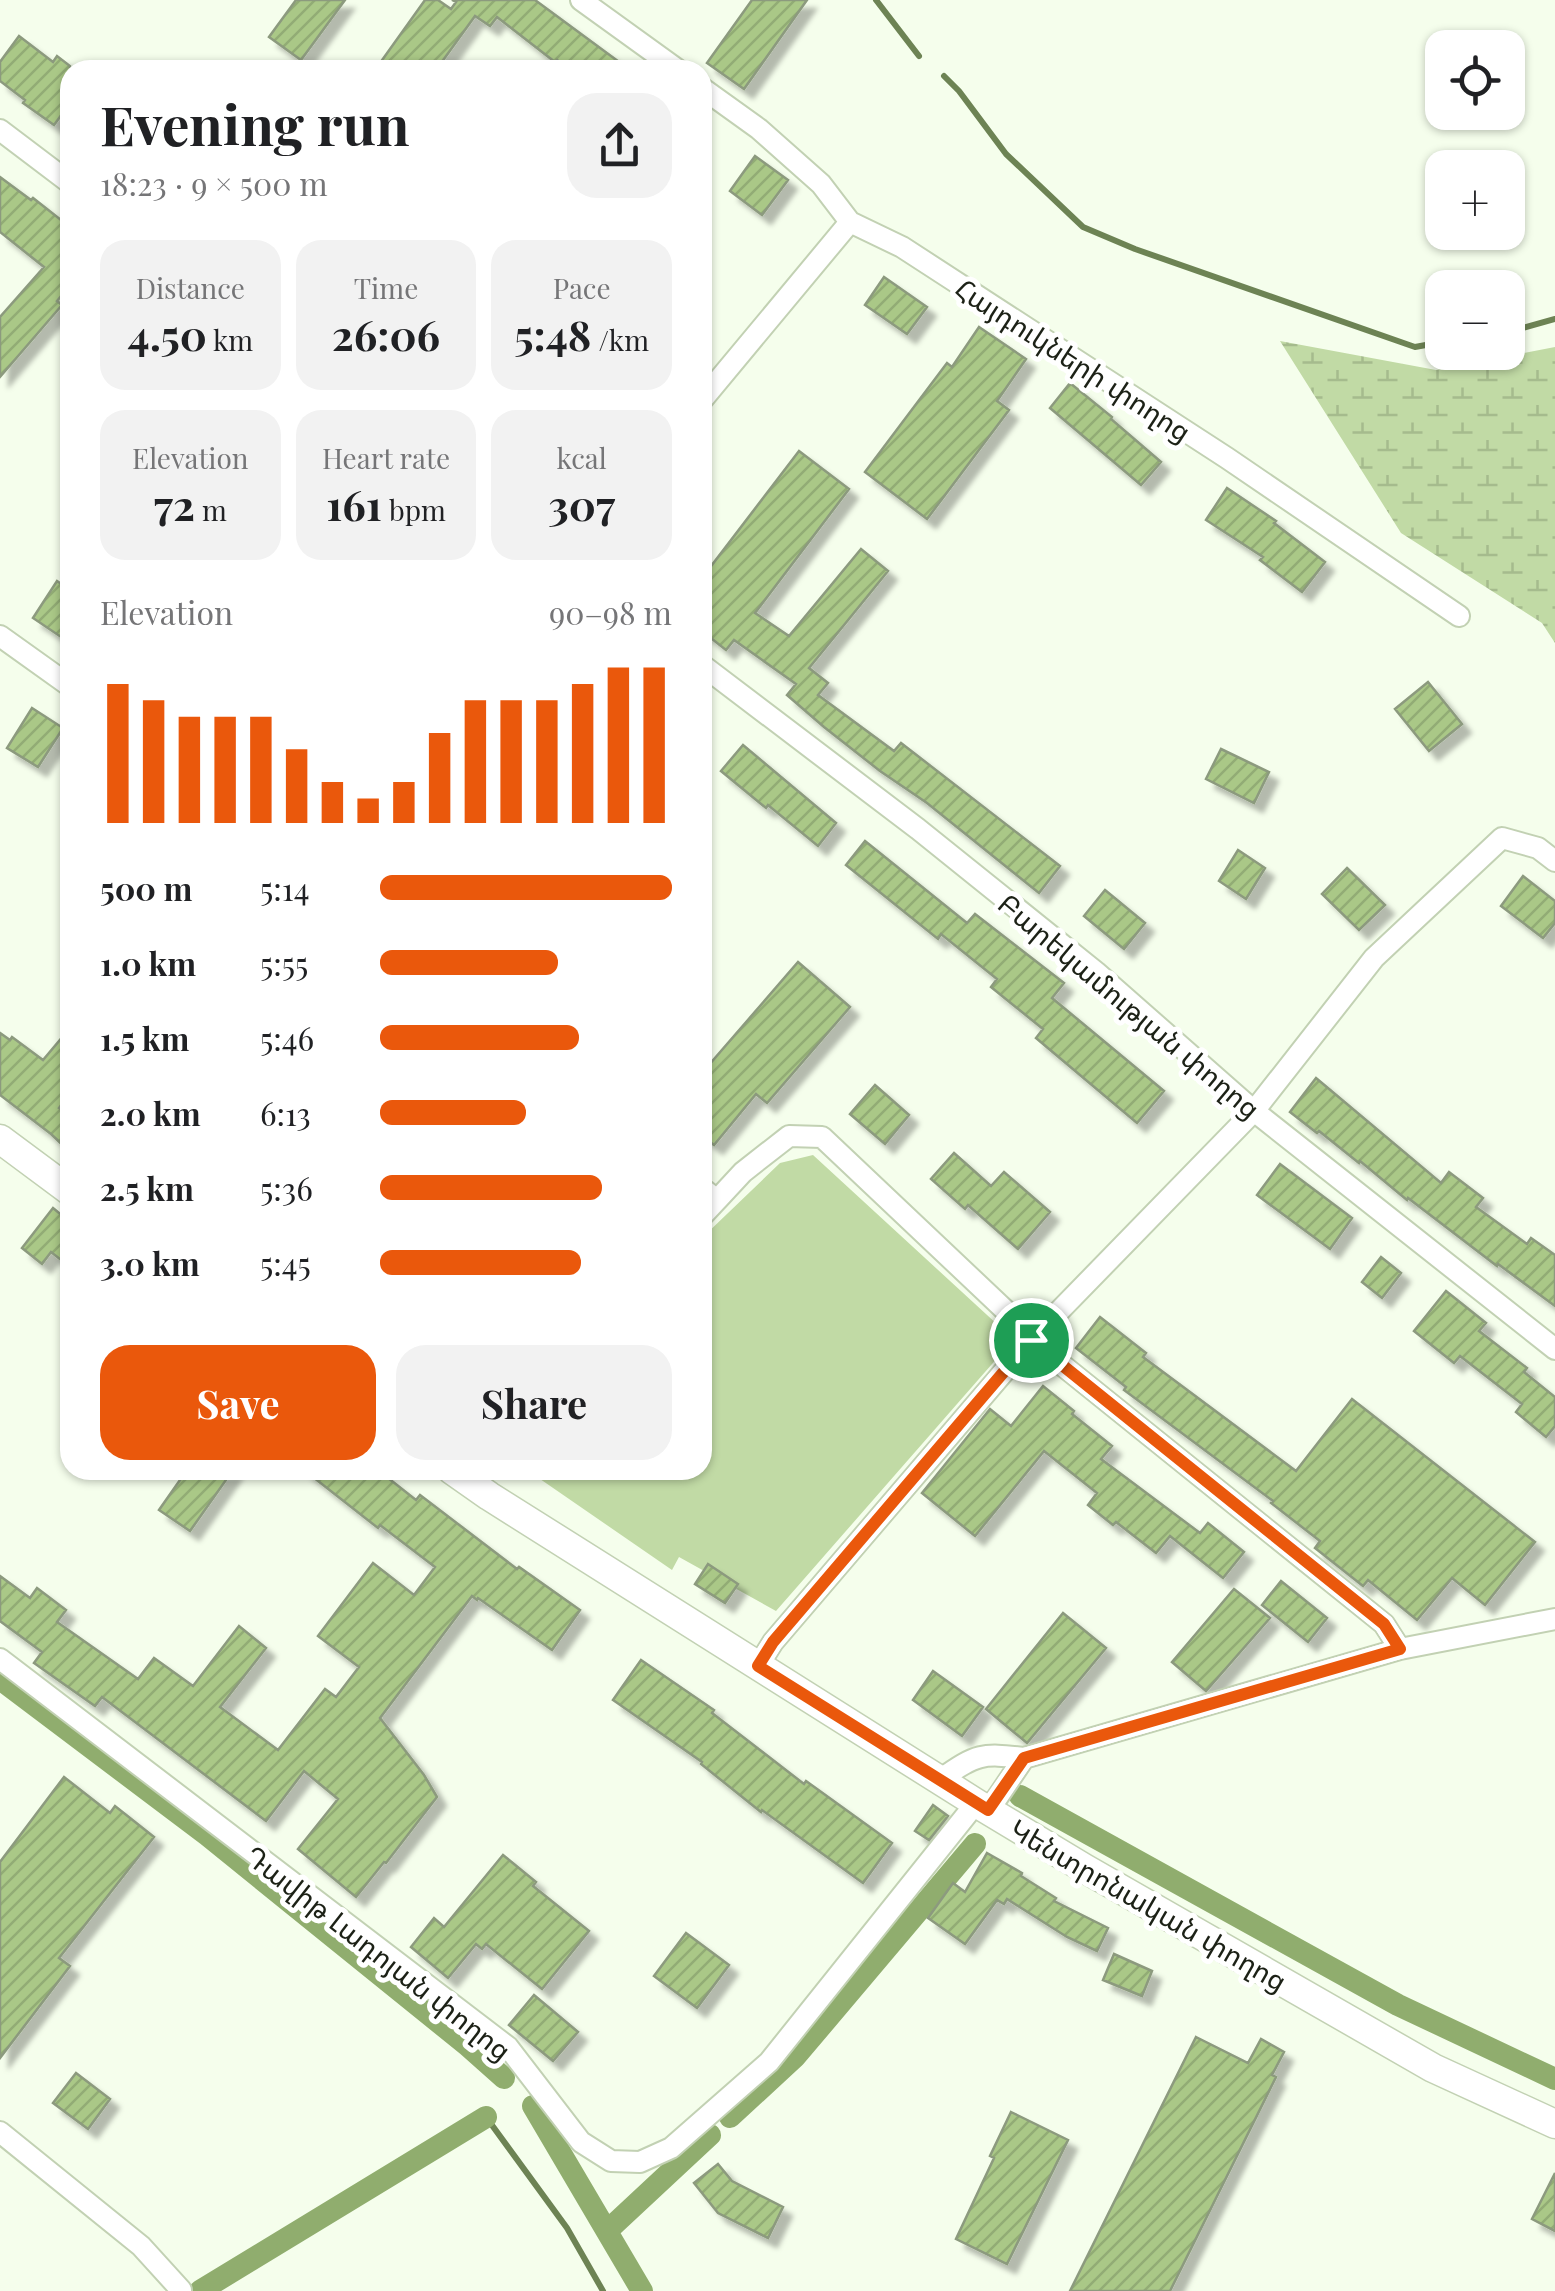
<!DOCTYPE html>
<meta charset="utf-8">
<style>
:root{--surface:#fff;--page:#f2f2f2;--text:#202124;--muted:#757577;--accent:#ea580c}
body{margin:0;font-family:"Playfair Display","Noto Sans Armenian",serif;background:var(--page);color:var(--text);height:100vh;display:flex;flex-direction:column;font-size:38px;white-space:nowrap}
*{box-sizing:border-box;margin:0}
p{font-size:32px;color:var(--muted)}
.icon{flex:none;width:55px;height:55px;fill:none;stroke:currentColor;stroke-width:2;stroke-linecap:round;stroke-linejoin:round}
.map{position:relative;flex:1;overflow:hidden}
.details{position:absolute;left:60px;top:60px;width:652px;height:1420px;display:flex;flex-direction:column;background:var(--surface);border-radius:30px;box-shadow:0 2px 8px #0004}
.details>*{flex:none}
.fabs{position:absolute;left:1425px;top:30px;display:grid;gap:20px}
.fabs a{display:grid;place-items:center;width:100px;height:100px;border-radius:20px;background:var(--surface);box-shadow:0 2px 8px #0004;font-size:50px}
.pin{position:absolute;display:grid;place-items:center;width:85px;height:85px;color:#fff;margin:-42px;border:5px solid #fff;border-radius:50%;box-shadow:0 2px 10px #0007}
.round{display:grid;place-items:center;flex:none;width:105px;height:105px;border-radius:30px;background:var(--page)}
.summary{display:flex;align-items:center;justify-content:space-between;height:170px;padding:0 40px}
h1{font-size:55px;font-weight:700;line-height:75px}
.figures{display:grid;grid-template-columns:repeat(3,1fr);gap:15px;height:170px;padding:10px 40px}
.figures div{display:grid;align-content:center;border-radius:25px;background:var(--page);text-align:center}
.figures b{font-size:42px;font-weight:700}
.figures small{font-size:28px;font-weight:400}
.figures p{font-size:28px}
.chart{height:280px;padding:20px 40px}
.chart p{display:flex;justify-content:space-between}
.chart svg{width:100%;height:180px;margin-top:10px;stroke:var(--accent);stroke-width:6}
.primary-button{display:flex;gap:20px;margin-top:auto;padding:20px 40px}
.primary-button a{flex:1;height:115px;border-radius:30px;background:var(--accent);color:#fff;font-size:40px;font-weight:700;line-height:115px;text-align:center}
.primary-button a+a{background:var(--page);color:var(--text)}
ul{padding:0 40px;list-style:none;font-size:32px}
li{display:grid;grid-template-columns:160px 120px 1fr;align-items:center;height:75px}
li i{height:25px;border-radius:12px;background:var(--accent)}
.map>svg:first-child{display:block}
.green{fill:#c1daa5}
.wetland{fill:url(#wetland-marsh)}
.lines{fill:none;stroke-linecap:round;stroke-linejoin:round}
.stream{stroke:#6d8354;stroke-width:6}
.canal{stroke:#90ad6e;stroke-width:22}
.building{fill:url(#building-hatch);stroke:#8c9a7e;stroke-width:2.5;filter:url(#shadow)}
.street-casing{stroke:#c2d1b3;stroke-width:24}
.secondary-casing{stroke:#c2d1b3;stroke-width:31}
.street{stroke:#fff;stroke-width:20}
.secondary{stroke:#fff;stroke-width:28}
.route-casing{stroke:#fff;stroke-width:20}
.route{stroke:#ea580c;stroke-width:12}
.labels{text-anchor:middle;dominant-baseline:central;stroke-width:10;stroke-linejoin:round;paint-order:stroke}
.street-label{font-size:28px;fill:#1c2116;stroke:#fff}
</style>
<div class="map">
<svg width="1555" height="2291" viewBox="0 0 1555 2291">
<defs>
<pattern id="wetland-marsh" width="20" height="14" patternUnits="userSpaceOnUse" patternTransform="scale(2.5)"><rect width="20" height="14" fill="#c1daa5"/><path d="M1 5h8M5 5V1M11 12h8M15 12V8" fill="none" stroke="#a5bb8d"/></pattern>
<pattern id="building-hatch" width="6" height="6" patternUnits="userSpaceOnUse" patternTransform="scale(2.5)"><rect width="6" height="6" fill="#aac887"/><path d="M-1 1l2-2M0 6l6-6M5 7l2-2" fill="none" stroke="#92ac74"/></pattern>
<filter id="shadow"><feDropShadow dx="9" dy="9" stdDeviation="2.5" flood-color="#0004"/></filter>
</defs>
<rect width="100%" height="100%" fill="#f5feec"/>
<path class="green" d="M813,1155L999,1326L1006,1348L776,1611L679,1557L672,1570L527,1470H702L703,1237L780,1163Z"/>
<path class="wetland" d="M1280,341L1436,370L1555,347V643L1542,623L1401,533Z"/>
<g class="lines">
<path class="stream" d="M876,0L919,56
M944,76L959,91L1006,154L1083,227L1135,249L1415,347L1442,342
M1508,332L1555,319
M486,2117L567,2228L603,2291"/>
<path class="canal" d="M0,1679L207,1835L468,2046L504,2078
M1020,1796L1398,2005L1555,2079
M533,2106L642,2291
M730,2117L795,2057L975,1844
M607,2231L710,2135
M200,2291L486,2117"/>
</g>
<path class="building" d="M296,0H345L301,60L269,37Z
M425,0H438L451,9L456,2L452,0H535L630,70H570L557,60L555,62L497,17L490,26L475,16L436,70H375Z
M752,0H807L744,89L707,63Z
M19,36L53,62L57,56L70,66V103L54,125L23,103L25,100L0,81V62Z
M755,156L788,180L762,215L730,191Z
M0,177L31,200L33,198L70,227V285L57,301L62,305L0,377V317L44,267L0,232Z
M884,277L927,307L907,334L865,305Z
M979,327L1026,359L997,401L1009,410L927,519L865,472L947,363L952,367Z
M1070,383L1112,417L1111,419L1161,462L1141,485L1050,408Z
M799,451L849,489L755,613L789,636L861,549L888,571L809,668L828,683L818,695L894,751L901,743L1060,866L1039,893L927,803L880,771L824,727L787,695L796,684L734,640L726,650L702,631V578Z
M1227,488L1276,521L1274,523L1325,562L1302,592L1260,560L1263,557L1206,520Z
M57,581L70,590V643L33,618Z
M1428,682L1462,724L1429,751L1395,709Z
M32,708L63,728L38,767L7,748Z
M743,745L836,823L818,846L768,805L766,808L721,771Z
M1221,749L1269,772L1254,803L1206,779Z
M865,841L967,923L975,914L1064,983L1052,998L1164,1091L1137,1123L1036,1038L1043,1029L991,987L997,979L941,934L938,939L846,865Z
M1238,850L1265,868L1246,899L1219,881Z
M1347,868L1385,905L1359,930L1322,894Z
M1523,876L1555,901V923L1543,938L1501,906Z
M1105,890L1145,923L1124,949L1084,916Z
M798,962L850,1007L767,1103L756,1094L714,1145L702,1136V1073Z
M70,1028V1093L59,1108L67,1114L70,1111V1152L51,1134L0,1095V1033L10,1040L12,1037L43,1060Z
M1316,1078L1441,1183L1449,1172L1483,1198L1476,1207L1527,1244L1531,1238L1555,1255V1306L1498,1264L1497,1266L1408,1198L1407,1200L1360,1161L1359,1163L1319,1131L1317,1133L1290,1112Z
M875,1085L909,1115L885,1144L850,1114Z
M954,1153L991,1186L1004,1172L1050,1212L1018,1249L968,1205L965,1209L931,1179Z
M1280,1164L1352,1218L1330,1249L1257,1195Z
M53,1208L70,1222V1267L51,1252L42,1264L22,1248Z
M1381,1257L1401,1273L1382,1298L1362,1282Z
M1446,1291L1486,1323L1479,1331L1527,1368L1524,1372L1555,1397V1426L1546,1437L1516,1412L1522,1404L1460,1356L1454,1363L1414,1331Z
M1100,1317L1146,1353L1143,1357L1296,1471L1352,1399L1535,1542L1485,1605L1452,1578L1417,1620L1368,1580L1363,1586L1315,1548L1320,1541L1271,1503L1273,1501L1124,1390L1126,1387L1076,1348Z
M1043,1386L1074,1411L1072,1414L1112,1446L1101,1459L1200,1533L1208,1523L1244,1552L1223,1578L1170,1536L1156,1553L1116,1522L1113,1525L1088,1505L1097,1493L1044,1451L975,1536L922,1493L990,1409L1011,1426Z
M187,1470H233L190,1531L159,1510Z
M304,1470H378L416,1500L420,1495L517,1569L519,1567L580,1610L552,1650L478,1598L477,1600L472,1596L380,1718L424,1775L437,1797L386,1863L384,1862L356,1897L298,1849L338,1799L304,1771L266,1821L102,1697L95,1706L34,1663L42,1652L0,1621V1576L30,1598L37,1588L66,1610L57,1622L138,1679L154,1658L193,1686L239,1626L266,1648L220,1707L278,1750L325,1689L336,1697L359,1667L318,1636L373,1563L414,1595L435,1567L380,1525L378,1528Z
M708,1564L738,1584L725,1603L695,1584Z
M1281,1581L1327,1618L1308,1642L1262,1605Z
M1234,1589L1270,1618L1206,1691L1172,1662Z
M1063,1613L1106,1648L1027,1743L986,1709Z
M641,1660L714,1710L712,1713L804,1784L806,1781L892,1843L863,1883L762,1810L761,1812L701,1764L702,1762L613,1700Z
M933,1671L983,1707L962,1736L913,1700Z
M64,1777L110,1813L115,1806L154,1837L59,1958L70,1966L0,2058V1862Z
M933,1805L948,1816L929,1840L915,1831Z
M987,1853L1022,1873L1021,1876L1056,1898L1054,1901L1108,1928L1097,1951L1067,1937L1007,1899L1004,1904L997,1900L965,1944L928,1918L953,1883L965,1892Z
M503,1855L536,1882L533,1886L589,1931L542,1989L486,1944L482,1949L476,1944L448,1978L411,1947L434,1918L444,1927Z
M686,1933L729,1965L697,2008L654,1976Z
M1114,1954L1152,1971L1142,1996L1103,1980Z
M534,1995L578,2032L553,2061L509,2025Z
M1196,2037L1248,2063L1261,2039L1284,2052L1272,2075L1276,2077L1170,2291H1070Z
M76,2073L110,2099L88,2129L53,2103Z
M1011,2112L1068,2140L1007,2264L956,2239L994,2158L990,2156Z
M718,2164L732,2181L783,2207L768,2238L718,2213L694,2183Z
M1555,2173V2231L1532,2219Z"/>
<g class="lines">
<g class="street-casing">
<path id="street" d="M581,0L678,70
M702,88L759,129L821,184L850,222L902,247L1227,458L1459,616
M0,130L70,183
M702,400L850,222
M0,636L70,686
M702,665L918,829L1096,972L1254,1111L1555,1349
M702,1188L717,1200L743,1172L789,1136L822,1137L1006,1311L1031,1340L1384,1624L1400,1649
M702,1216L717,1200
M0,1659L508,2047L581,2142L611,2161L640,2162L671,2148L769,2062L976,1803
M758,1666L773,1642L1031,1340L1254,1111L1374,958L1502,838L1538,848L1555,861
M941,1779C977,1754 981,1753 1024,1758L1400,1649L1555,1619
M989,1810L1024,1758
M0,2132L141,2246L181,2290"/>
</g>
<g class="secondary-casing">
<path id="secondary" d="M0,1139L70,1191
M452,1470L489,1496L976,1803L1084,1868L1433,2068L1555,2124"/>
</g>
<use href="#street" class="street"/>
<use href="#secondary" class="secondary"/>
</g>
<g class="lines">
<g class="route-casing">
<path id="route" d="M1031,1340L1384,1624L1400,1649L1024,1758L988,1810L758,1666L773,1642Z"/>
</g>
<use href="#route" class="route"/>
</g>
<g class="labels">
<g class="street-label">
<text transform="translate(1074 359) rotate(33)">Հայդուկների փողոց</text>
<text transform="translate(1130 1005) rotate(40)">Բարեկամության փողոց</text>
<text transform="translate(1149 1904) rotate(30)">Կենտրոնական փողոց</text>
<text transform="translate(379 1952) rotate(38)">Դավիթ Լադոյան փողոց</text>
</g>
</g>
</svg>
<div class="fabs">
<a><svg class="icon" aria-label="locate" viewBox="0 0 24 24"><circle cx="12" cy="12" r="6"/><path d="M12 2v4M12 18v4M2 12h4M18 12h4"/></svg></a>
<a>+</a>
<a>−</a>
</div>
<div class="pin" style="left:1031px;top:1340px;background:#1e9e55"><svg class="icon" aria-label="arrive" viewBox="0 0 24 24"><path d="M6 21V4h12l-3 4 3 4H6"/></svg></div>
<section class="details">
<div class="summary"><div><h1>Evening run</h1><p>18:23 · 9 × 500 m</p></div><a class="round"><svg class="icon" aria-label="share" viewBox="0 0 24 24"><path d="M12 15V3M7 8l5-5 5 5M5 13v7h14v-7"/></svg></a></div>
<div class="figures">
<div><p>Distance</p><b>4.50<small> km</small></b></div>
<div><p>Time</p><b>26:06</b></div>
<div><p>Pace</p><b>5:48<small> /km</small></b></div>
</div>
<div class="figures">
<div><p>Elevation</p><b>72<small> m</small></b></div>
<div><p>Heart rate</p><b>161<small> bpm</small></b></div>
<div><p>kcal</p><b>307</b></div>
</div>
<div class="chart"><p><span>Elevation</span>90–98 m</p>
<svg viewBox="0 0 160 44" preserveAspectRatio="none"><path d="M5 44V10M15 44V14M25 44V18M35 44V18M45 44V18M55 44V26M65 44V34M75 44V38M85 44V34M95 44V22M105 44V14M115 44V14M125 44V14M135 44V10M145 44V6M155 44V6"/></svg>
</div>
<ul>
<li><b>500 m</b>5:14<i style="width:100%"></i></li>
<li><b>1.0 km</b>5:55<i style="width:61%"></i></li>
<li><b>1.5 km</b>5:46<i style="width:68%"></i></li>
<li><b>2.0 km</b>6:13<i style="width:50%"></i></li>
<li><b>2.5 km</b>5:36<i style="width:76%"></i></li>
<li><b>3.0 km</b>5:45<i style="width:69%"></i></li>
</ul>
<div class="primary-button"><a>Save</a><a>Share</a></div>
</section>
</div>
